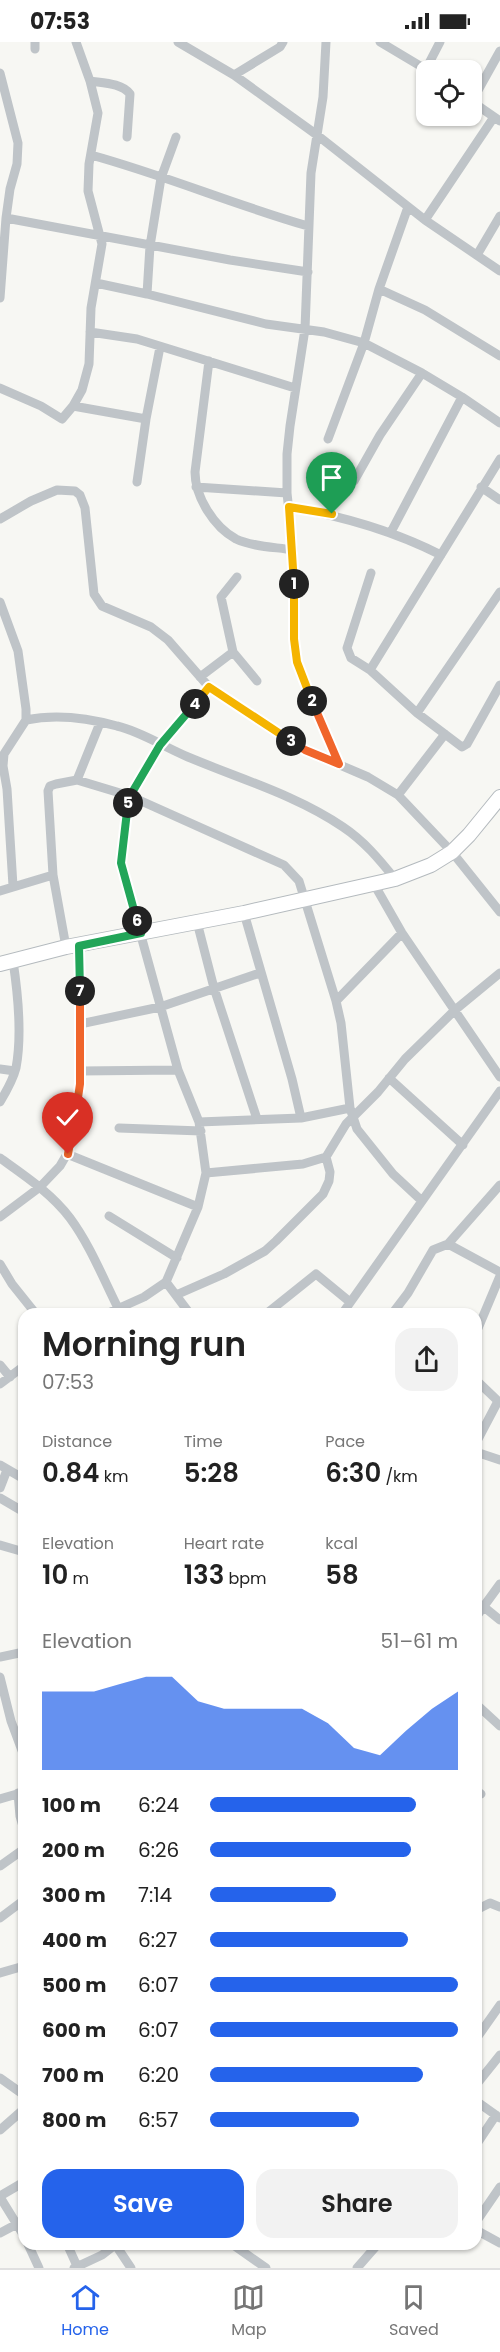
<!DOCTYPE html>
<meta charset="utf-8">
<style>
:root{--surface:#fff;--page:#f2f2f2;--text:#222;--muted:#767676;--line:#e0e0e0;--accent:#2563eb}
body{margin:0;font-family:Poppins,sans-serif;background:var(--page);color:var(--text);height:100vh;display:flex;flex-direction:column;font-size:22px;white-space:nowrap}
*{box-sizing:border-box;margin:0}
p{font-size:20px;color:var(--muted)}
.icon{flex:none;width:33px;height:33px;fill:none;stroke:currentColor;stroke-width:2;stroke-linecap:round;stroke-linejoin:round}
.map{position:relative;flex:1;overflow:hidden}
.sheet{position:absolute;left:18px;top:1266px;width:464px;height:942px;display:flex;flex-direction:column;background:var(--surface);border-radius:18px;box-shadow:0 2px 4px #0004}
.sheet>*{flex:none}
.buttons{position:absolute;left:416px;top:18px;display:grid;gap:12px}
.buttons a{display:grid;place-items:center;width:66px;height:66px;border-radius:12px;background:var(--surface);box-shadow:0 2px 4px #0004;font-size:30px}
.pin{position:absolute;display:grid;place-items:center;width:51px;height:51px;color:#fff;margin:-62px -26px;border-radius:50% 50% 50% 0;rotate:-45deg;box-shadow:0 0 6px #0007}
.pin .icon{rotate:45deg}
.km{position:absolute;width:30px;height:30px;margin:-15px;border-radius:50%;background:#222;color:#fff;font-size:16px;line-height:30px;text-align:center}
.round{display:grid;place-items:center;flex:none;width:63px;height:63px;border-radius:18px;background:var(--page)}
.overview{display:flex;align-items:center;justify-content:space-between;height:102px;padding:0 24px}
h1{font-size:33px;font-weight:600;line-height:45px}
.stats{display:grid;grid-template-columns:repeat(3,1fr);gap:9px;height:102px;padding:6px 24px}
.stats div{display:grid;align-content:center}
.stats b{font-size:26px;font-weight:600}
.stats small{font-size:16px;font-weight:400}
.stats p{font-size:16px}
.chart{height:168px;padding:12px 24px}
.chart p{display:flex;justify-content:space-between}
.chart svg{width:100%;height:108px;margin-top:6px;fill:var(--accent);opacity:.7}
.cta{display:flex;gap:12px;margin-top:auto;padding:12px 24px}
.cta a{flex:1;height:69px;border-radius:18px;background:var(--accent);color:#fff;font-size:24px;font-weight:600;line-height:69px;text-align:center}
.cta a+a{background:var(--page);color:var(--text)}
ul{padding:0 24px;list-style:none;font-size:20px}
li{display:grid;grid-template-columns:96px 72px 1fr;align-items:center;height:45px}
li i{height:15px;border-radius:8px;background:var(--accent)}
.status{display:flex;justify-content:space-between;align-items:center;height:42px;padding:0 30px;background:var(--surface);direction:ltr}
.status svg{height:16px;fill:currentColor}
.tab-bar{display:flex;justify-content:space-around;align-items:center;height:84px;border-top:2px solid var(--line);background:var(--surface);font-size:16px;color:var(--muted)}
.tab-bar a{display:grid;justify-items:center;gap:3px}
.tab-bar .active{color:var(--accent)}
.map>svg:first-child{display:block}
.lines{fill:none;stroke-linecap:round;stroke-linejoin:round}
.secondary-casing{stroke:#b4babe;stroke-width:16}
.street{stroke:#bfc4c8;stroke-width:9}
.secondary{stroke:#fff;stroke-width:14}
.split-1-casing{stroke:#fff;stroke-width:12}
.split-2-casing{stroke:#fff;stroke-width:12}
.split-3-casing{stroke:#fff;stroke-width:12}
.split-4-casing{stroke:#fff;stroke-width:12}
.split-5-casing{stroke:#fff;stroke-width:12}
.split-6-casing{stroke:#fff;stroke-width:12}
.split-7-casing{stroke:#fff;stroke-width:12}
.split-8-casing{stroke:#fff;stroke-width:12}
.split-9-casing{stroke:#fff;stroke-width:12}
.split-1{stroke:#f5b400;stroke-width:8}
.split-2{stroke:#f5b400;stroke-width:8}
.split-3{stroke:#f0652b;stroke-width:8}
.split-4{stroke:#f5b400;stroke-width:8}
.split-5{stroke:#22a559;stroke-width:8}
.split-6{stroke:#22a559;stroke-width:8}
.split-7{stroke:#22a559;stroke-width:8}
.split-8{stroke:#f0652b;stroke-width:8}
.split-9{stroke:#f0652b;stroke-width:8}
</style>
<div class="status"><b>07:53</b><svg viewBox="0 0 49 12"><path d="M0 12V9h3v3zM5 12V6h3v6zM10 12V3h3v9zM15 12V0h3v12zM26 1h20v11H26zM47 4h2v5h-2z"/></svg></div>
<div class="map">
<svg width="500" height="2226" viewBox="0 0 500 2226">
<rect width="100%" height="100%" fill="#f7f7f3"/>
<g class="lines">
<g class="secondary-casing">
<path id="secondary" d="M0,922L66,905L244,871L395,837L431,823L452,810L469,793L500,755"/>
</g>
<path class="street" d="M178,0L234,33L317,93L425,178L500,229
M326,0L323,55L311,131L305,287L290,384L287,412V451L293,508L294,597L297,620L339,722
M380,0L427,28
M35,7V0
M426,27L440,0
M0,31L18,101L17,122L10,147L6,176L0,256
M234,33L280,5L283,0
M90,39C103,41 122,41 130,52L127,95
M471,59L500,79
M472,59L500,9
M91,113C164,133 235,163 308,184
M6,176L230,218L308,230
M425,178L494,75
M477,213L500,174
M96,241L147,252L266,282L324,290L364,301L422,331L462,355L500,381
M379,247L425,268L500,314
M147,252L150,204L161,136L176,95
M90,290L137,297L295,346
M209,319L195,430C195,455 214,485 236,497C253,505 275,505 293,508
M0,346L41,364L62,377L73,364L82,348L89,322L91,266L102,202L88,149L89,122L98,71L90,39L76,0
M73,364L146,377L160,305
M328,397L364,301L379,247L408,165
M500,417L370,628L417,671L462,705L467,702L500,643
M354,439L380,393L422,331
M137,440L146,377
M196,445L287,451
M481,445L500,458
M289,465C342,474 392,488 441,513
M0,477L31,459L57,448L75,449L80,453L85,466L94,552L102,564L151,585L168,598L209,645L267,684L305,708L368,735L398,753L452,810L500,870
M391,490L462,355
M0,560L18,609L26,667V678L4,712L3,724L7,747L13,844
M233,610L257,639
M370,628L351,616L347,606L371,531
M200,635L233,610L221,555L237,535
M417,671L500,550
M26,678C55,672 88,676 117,684C142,690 164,705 188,715C240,737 296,753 343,785C364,799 379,817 395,837
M77,738L100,681
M398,753L445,692
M374,842L402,891L500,1035
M0,849L53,833
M244,871L292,1037L301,1076
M197,880L214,946L257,1077
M66,905L53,833L48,749L50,744L56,742L77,738L130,754L284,823L299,839L336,959L341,981L350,1066L357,1087L393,1132L422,1159
M336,959L402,891
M80,982L160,965L260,931
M0,1027L15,1029
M80,1029L178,1028
M389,1036L463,1103
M0,1060C6,1050 13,1038 16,1026C22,994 18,952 13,919
M199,1080L301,1076L350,1066
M119,1086L201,1089
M67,1112L198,1165
M0,1116C25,1134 51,1151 70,1176C90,1203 103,1236 118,1266
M206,1131L303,1122L326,1115L346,1082L378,1050L405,1017L455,968L500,931
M109,1174L177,1216
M0,1175L40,1145L60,1124L67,1112L80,1043L79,904
M448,1202L500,1230
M0,1222L12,1242L36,1272
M166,1240L190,1272
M176,1253L224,1232L265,1209L276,1199L323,1152L329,1139L330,1130L326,1115
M106,1272L144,1255L166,1240L198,1165L206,1131L199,1080L178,1028L121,821L126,768L130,754L160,703L209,645
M266,1272L316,1232L350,1260
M342,1272L500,1049
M392,1272L408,1251L433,1208L448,1202L500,1143
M476,1291L500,1234
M0,1323L10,1335
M476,1338L498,1359L476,1401
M0,1342L24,1324
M476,1410L500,1418
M0,1423L24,1437
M0,1446L7,1428
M0,1456L24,1470
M0,1503L24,1510
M484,1565L500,1578
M476,1575L500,1542
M0,1615L24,1610
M0,1635L11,1679L24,1714
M476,1662L500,1684
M476,1748L481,1752
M18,1751L20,1774L24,1788
M0,1757L24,1750
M0,1824L24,1807
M476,1868L490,1861L500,1865
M0,1876L24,1858
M0,1931L24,1924
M476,1997L500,1963
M0,2036L24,2053
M476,2043L500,2013
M476,2059L500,2076
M0,2088L24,2067
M476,2103L496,2073
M0,2154L24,2140
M0,2155L24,2194
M476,2180L500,2145
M476,2188L500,2201
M0,2191L17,2182
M28,2202L39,2226
M67,2202L77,2224
M115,2202L131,2226
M232,2202L266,2226
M74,2226L102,2213L115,2203
M357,2226L378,2202"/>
<use href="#secondary" class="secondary"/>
</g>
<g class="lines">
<g class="split-1-casing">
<path id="split-1" d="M294,542L289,465L332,472"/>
</g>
<g class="split-2-casing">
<path id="split-2" d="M294,542V597L297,620L312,659"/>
</g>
<g class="split-3-casing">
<path id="split-3" d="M291,699L305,708L339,722L312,659"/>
</g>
<g class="split-4-casing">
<path id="split-4" d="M195,662L209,645L291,699"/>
</g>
<g class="split-5-casing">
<path id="split-5" d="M128,761L130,754L160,703L195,662"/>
</g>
<g class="split-6-casing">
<path id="split-6" d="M128,761L121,821L137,879"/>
</g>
<g class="split-7-casing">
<path id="split-7" d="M80,949L79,904L141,891L137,879"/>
</g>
<g class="split-8-casing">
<path id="split-8" d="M76,1069L80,1042V949"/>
</g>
<g class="split-9-casing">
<path id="split-9" d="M68,1112L76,1069"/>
</g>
<use href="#split-1" class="split-1"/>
<use href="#split-2" class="split-2"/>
<use href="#split-3" class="split-3"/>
<use href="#split-4" class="split-4"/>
<use href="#split-5" class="split-5"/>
<use href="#split-6" class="split-6"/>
<use href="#split-7" class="split-7"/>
<use href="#split-8" class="split-8"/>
<use href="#split-9" class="split-9"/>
</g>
</svg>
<div class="buttons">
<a><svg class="icon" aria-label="locate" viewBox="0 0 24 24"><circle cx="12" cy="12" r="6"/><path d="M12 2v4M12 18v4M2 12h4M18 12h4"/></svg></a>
</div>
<div class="pin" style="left:332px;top:472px;background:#1e9e55"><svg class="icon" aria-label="arrive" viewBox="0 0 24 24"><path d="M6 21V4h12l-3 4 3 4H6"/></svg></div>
<div class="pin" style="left:68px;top:1112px;background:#d93025"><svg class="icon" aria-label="check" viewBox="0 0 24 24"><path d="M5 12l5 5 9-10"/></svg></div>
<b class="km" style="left:294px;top:542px">1</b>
<b class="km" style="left:312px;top:659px">2</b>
<b class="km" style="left:291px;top:699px">3</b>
<b class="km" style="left:195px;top:662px">4</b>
<b class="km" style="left:128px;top:761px">5</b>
<b class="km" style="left:137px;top:879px">6</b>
<b class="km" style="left:80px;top:949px">7</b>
<section class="sheet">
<div class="overview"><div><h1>Morning run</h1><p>07:53</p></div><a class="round"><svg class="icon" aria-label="share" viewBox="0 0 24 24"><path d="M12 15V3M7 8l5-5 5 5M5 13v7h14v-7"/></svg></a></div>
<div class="stats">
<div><p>Distance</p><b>0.84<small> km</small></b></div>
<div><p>Time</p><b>5:28</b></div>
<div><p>Pace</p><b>6:30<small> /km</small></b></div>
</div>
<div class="stats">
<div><p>Elevation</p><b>10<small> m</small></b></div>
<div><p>Heart rate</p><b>133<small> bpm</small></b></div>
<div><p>kcal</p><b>58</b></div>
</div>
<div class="chart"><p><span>Elevation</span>51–61 m</p>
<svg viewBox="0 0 160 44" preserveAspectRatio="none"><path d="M0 44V12L10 12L20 12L30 9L40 6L50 6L60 16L70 19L80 19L90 19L100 19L110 25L120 35L130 38L140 28L150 19L160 12V44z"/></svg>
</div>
<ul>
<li><b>100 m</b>6:24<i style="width:83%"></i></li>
<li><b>200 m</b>6:26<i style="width:81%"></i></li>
<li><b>300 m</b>7:14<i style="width:51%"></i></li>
<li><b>400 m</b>6:27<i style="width:80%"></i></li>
<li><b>500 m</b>6:07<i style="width:100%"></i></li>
<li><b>600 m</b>6:07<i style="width:100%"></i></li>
<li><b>700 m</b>6:20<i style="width:86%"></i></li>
<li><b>800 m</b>6:57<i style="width:60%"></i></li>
</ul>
<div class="cta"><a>Save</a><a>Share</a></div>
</section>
</div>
<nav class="tab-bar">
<a class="active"><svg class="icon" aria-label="home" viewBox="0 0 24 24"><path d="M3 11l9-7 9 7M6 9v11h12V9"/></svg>Home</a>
<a><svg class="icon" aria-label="map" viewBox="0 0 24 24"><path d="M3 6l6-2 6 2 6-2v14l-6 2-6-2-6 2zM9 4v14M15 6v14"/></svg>Map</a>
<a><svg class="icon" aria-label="saved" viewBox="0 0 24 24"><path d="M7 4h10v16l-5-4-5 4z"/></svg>Saved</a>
</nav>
